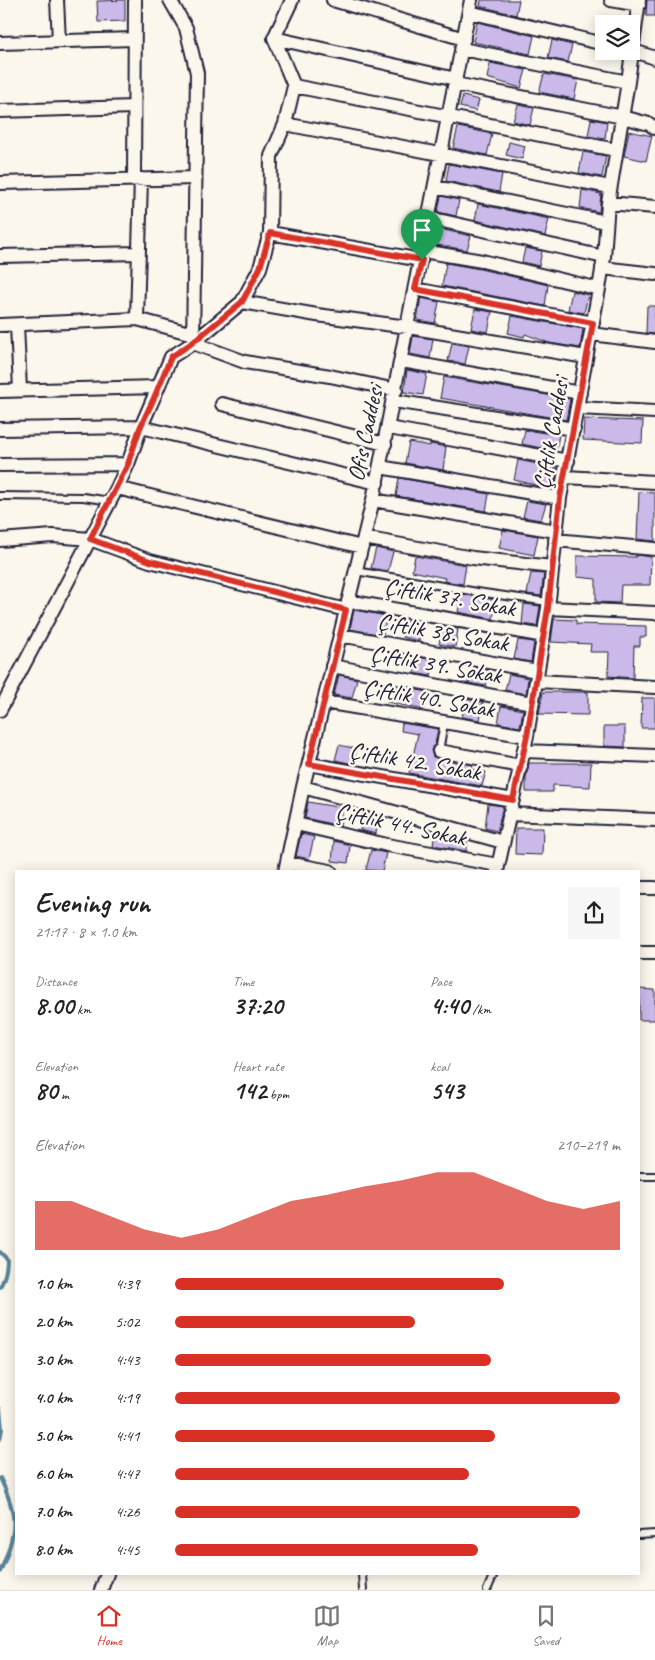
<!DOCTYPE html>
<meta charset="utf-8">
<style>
:root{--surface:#fff;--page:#f6f6f6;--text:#222;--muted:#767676;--line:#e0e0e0;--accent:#d93025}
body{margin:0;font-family:Caveat,sans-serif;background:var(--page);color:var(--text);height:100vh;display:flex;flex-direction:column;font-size:19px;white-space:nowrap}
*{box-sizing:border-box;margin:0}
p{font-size:16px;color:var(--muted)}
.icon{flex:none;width:28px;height:28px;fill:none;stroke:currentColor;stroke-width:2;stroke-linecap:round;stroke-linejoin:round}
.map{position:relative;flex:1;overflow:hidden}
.panel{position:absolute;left:15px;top:870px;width:625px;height:705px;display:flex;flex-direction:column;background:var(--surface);border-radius:0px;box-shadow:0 2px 12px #0003}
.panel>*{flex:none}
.buttons{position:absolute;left:595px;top:15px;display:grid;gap:10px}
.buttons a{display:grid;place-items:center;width:45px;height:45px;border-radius:0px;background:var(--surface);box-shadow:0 2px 12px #0003;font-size:25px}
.pin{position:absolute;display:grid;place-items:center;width:42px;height:42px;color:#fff;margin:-51px -21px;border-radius:50% 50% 50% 0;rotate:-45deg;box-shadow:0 0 5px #0007}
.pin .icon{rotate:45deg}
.round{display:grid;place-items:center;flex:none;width:52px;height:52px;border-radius:0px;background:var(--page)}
.summary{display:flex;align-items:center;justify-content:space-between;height:85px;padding:0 20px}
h1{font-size:28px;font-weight:600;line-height:38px}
.metrics{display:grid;grid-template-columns:repeat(3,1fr);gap:8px;height:85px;padding:5px 20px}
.metrics div{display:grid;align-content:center}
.metrics b{font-size:25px;font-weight:600}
.metrics small{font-size:14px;font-weight:400}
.metrics p{font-size:14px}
.chart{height:140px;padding:10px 20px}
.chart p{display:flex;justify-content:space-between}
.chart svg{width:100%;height:90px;margin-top:5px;fill:var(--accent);opacity:.7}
ul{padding:0 20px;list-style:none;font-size:16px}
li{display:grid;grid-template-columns:80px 60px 1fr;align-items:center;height:38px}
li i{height:12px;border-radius:6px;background:var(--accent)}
.menu{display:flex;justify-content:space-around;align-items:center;height:70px;border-top:1px solid var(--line);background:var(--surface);font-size:14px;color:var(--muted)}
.menu a{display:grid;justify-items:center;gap:2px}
.menu .active{color:var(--accent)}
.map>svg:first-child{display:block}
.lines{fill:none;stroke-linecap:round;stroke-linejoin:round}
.stream{stroke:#59849c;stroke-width:4}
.building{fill:#cab9e9;stroke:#22223b}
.service-casing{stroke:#22223b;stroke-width:10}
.minor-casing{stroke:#22223b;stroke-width:16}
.service{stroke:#fbf7ec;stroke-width:6}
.minor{stroke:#fbf7ec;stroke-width:12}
.route-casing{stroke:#fff;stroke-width:10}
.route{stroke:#d93025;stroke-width:6}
.labels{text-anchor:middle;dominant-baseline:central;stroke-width:5;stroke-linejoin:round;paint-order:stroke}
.street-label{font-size:24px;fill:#22223b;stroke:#fbf7ec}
</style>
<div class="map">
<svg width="655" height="1590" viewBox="0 0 655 1590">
<rect width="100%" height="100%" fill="#fbf7ec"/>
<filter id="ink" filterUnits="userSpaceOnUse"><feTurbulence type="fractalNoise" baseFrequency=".02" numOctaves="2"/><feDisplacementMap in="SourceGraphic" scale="10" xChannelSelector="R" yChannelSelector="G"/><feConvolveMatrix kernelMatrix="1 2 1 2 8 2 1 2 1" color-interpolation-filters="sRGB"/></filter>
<g filter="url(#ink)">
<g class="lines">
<path class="stream" d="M0,1252L7,1259C7,1270 5,1278 0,1287
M0,1409L2,1429L0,1439
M0,1478C19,1516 17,1533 0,1572"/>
</g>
<path class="building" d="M125,0V21L98,22L97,1Z
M481,0H519L516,15L480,6Z
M647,0H655V16H646Z
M477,22L534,36L530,54L473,42Z
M552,40L572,45L568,62L548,58Z
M490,63L526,70L521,88L487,78Z
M544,74L578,80L574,99L539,92Z
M463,96L479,100L476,111L460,107Z
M518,105L534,108L530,125L513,121Z
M591,119L607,122L605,139L588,136Z
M458,127L492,134L487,155L453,148Z
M629,131L652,136L646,161L624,156Z
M509,142L525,146L522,159L506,155Z
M583,152L606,156L602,177L579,173Z
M449,164L502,174L499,192L446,181Z
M582,190L601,194L599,212L580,208Z
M441,196L459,200L456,216L438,212Z
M478,204L549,219L545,236L475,220Z
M435,228L471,236L467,250L431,244Z
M525,248L542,251L539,266L522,262Z
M446,263L480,269L548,285L545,306L442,286Z
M572,291L588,295L584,313L568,310Z
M421,298L439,302L435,323L417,320Z
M647,306H655V334L646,333Z
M475,309L492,312L488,332L471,329Z
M512,316L583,329L580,348L549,343L525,334L524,337L508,333Z
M413,336L433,339L430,358L410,354Z
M452,343L469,346L465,364L448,361Z
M407,370L427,374L423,395L404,392Z
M444,377L570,399L566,420L440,398Z
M584,419L643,421L642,443L583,440Z
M525,430L559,435L556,451L522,444Z
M409,442L430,446V444L446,447L443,470L405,463Z
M518,460L557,468L553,489L514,480Z
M399,478L489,494L486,511L396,496Z
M639,492L655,493V541L637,539Z
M527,501L546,504L541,520L523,517Z
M503,530L538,536L534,555L499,548Z
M376,548L393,552L388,571L371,568Z
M636,555L651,557L650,585H621L620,603L596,602V579L577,577V556L636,557Z
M415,556L466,565L463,584L444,581L445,578L412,571Z
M531,573L544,574L541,596L527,594Z
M461,594L496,600L493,619L458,612Z
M524,604L540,606L537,626L522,624Z
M354,610L387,616L383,635L350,629Z
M554,619L576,620V624L646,626V637H640V646H634L633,678L608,676L609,652H590L591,644L551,642Z
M407,620L423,623L419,641L402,637Z
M442,626L458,629L455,647L439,644Z
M518,640L534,642L531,662L514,659Z
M417,657L434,660L431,676L414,673Z
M471,667L489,670L486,686L468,683Z
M509,674L528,678L526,694L505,690Z
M339,675L357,679L352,698L334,695Z
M391,685L428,692L424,710L387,702Z
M543,692H588V715L539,714Z
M642,698H655V728H641Z
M465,699L483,702L480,720L462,717Z
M501,706L523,710L520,727L498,723Z
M402,723L438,729L435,744L431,750L433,757L473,765L472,769L486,772L482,786L409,773L418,734L401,731Z
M604,726H625V747L604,746Z
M339,745L357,749L353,764L335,760Z
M529,763H591L590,787L553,785V792H526V778Z
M308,802L343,808L340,826L305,818Z
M488,804L503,806L497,831L485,828Z
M362,812L378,816L376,834L360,830Z
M516,828H543L542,855L515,854Z
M435,832L467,840V851L433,845Z
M301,834L314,837L309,859L296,856Z
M334,841L350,845L348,863L332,861Z
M371,850L386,853L382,871L366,870Z
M639,989L655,990V1020H639Z"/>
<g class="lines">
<g class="service-casing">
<path id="service" d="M0,496L83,497L111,501
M356,571L477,592L548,602
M439,751L444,723
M639,1176H655
M639,1535L655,1534
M362,1574L363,1590
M487,1590L494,1574"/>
</g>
<g class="minor-casing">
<path id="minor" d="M57,0L59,41
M170,0L186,28L197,73L193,343L245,362L330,376L396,390
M333,0L464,39
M611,0L639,5
M469,12L604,44
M274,38L456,79
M0,43L134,39
M462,49L628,82
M631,50L655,58
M455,84L623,117L649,124L655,128
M294,86L616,150
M0,111L134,107
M285,124L610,187
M134,179L135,0
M0,183L195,178
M435,187L606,222
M608,203L655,207
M429,218L604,257
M270,233L421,260
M423,251L482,261L599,289
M0,256L139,253
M602,268L655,274
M415,289L593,323
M242,302L317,315L408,327L586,357
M137,319L141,179
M0,325L137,319L193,334
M17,325L20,390
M591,334L655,342
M402,361L580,393
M0,391L158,387
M394,401L574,429
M222,404L385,444
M578,408L655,412
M389,428L568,461
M0,429L141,427L377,483
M0,465L128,464
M380,467L560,498
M565,477L655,482
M117,488L362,547
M373,500L556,531
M364,538L473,558L552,567
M0,540L53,536L90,539L150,561L346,610
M555,540L655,549
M348,601L544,636
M548,608L655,613
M340,635L537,671
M332,666L532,703
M536,681L655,687
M324,702L527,736
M0,710L117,488L128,464L141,427L171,357L193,343L242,302L260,268L270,233L271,156L285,124L294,86L274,38L292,0
M439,751L521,766
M524,751L655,756
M309,764L513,800
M303,787L503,842
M509,814L655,820
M296,824L387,845L498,865
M287,863L330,871
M285,871L303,787L373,500L471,0
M497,871L527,736L548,608L560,498L599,289L604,257L608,203L628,82L639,0
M639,888H655
M639,953H655
M101,1590L107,1574"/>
</g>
<use href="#service" class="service"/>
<use href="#minor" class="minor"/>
</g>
</g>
<g class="lines" filter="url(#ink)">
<g class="route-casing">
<path id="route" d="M270,233L422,260L415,289L593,323L560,498L548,608L527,736L513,800L309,764L346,610L150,561L90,539L128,464L140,428L154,398L171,357L192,343L242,302L260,268Z"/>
</g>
<use href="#route" class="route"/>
</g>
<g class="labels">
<g class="street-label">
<text transform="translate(365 433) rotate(-78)">Ofis Caddesi</text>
<text transform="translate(551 433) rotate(-80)">Çiftlik Caddesi</text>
<text transform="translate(450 597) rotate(10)">Çiftlik 37. Sokak</text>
<text transform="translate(443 632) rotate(10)">Çiftlik 38. Sokak</text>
<text transform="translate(436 664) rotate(10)">Çiftlik 39. Sokak</text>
<text transform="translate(429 698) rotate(10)">Çiftlik 40. Sokak</text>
<text transform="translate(415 761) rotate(10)">Çiftlik 42. Sokak</text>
<text transform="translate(401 824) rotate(12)">Çiftlik 44. Sokak</text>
</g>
</g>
</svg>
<div class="buttons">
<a><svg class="icon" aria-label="layers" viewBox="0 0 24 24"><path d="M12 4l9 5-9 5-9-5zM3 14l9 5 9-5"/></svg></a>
</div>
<div class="pin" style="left:422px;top:260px;background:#1e9e55"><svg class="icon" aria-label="arrive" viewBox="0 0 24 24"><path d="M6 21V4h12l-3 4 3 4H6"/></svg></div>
<section class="panel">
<div class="summary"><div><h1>Evening run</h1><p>21:17 · 8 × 1.0 km</p></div><a class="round"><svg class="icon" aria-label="share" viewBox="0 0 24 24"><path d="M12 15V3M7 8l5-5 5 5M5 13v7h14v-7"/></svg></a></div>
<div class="metrics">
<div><p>Distance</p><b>8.00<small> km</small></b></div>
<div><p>Time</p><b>37:20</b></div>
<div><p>Pace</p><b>4:40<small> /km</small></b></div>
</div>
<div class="metrics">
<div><p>Elevation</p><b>80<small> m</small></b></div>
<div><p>Heart rate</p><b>142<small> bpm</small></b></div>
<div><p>kcal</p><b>543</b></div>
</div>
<div class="chart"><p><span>Elevation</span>210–219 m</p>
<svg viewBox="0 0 160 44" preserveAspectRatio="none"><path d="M0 44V20L10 20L20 27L30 34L40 38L50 34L60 27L70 20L80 17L90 13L100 10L110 6L120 6L130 13L140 20L150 24L160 20V44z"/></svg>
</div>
<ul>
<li><b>1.0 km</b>4:39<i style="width:74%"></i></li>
<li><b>2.0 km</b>5:02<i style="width:54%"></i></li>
<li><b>3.0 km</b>4:43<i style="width:71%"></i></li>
<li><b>4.0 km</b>4:19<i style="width:100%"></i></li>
<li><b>5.0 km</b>4:41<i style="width:72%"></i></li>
<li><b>6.0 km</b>4:47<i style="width:66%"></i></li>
<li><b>7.0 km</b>4:26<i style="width:91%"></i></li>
<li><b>8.0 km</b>4:45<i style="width:68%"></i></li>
</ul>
</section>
</div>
<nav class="menu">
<a class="active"><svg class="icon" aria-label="home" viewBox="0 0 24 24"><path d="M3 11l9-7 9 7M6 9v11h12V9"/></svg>Home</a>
<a><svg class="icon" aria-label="map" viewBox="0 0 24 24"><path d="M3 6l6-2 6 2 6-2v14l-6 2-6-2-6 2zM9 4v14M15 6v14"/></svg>Map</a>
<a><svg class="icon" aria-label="saved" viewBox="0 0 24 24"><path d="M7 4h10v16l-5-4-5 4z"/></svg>Saved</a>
</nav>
